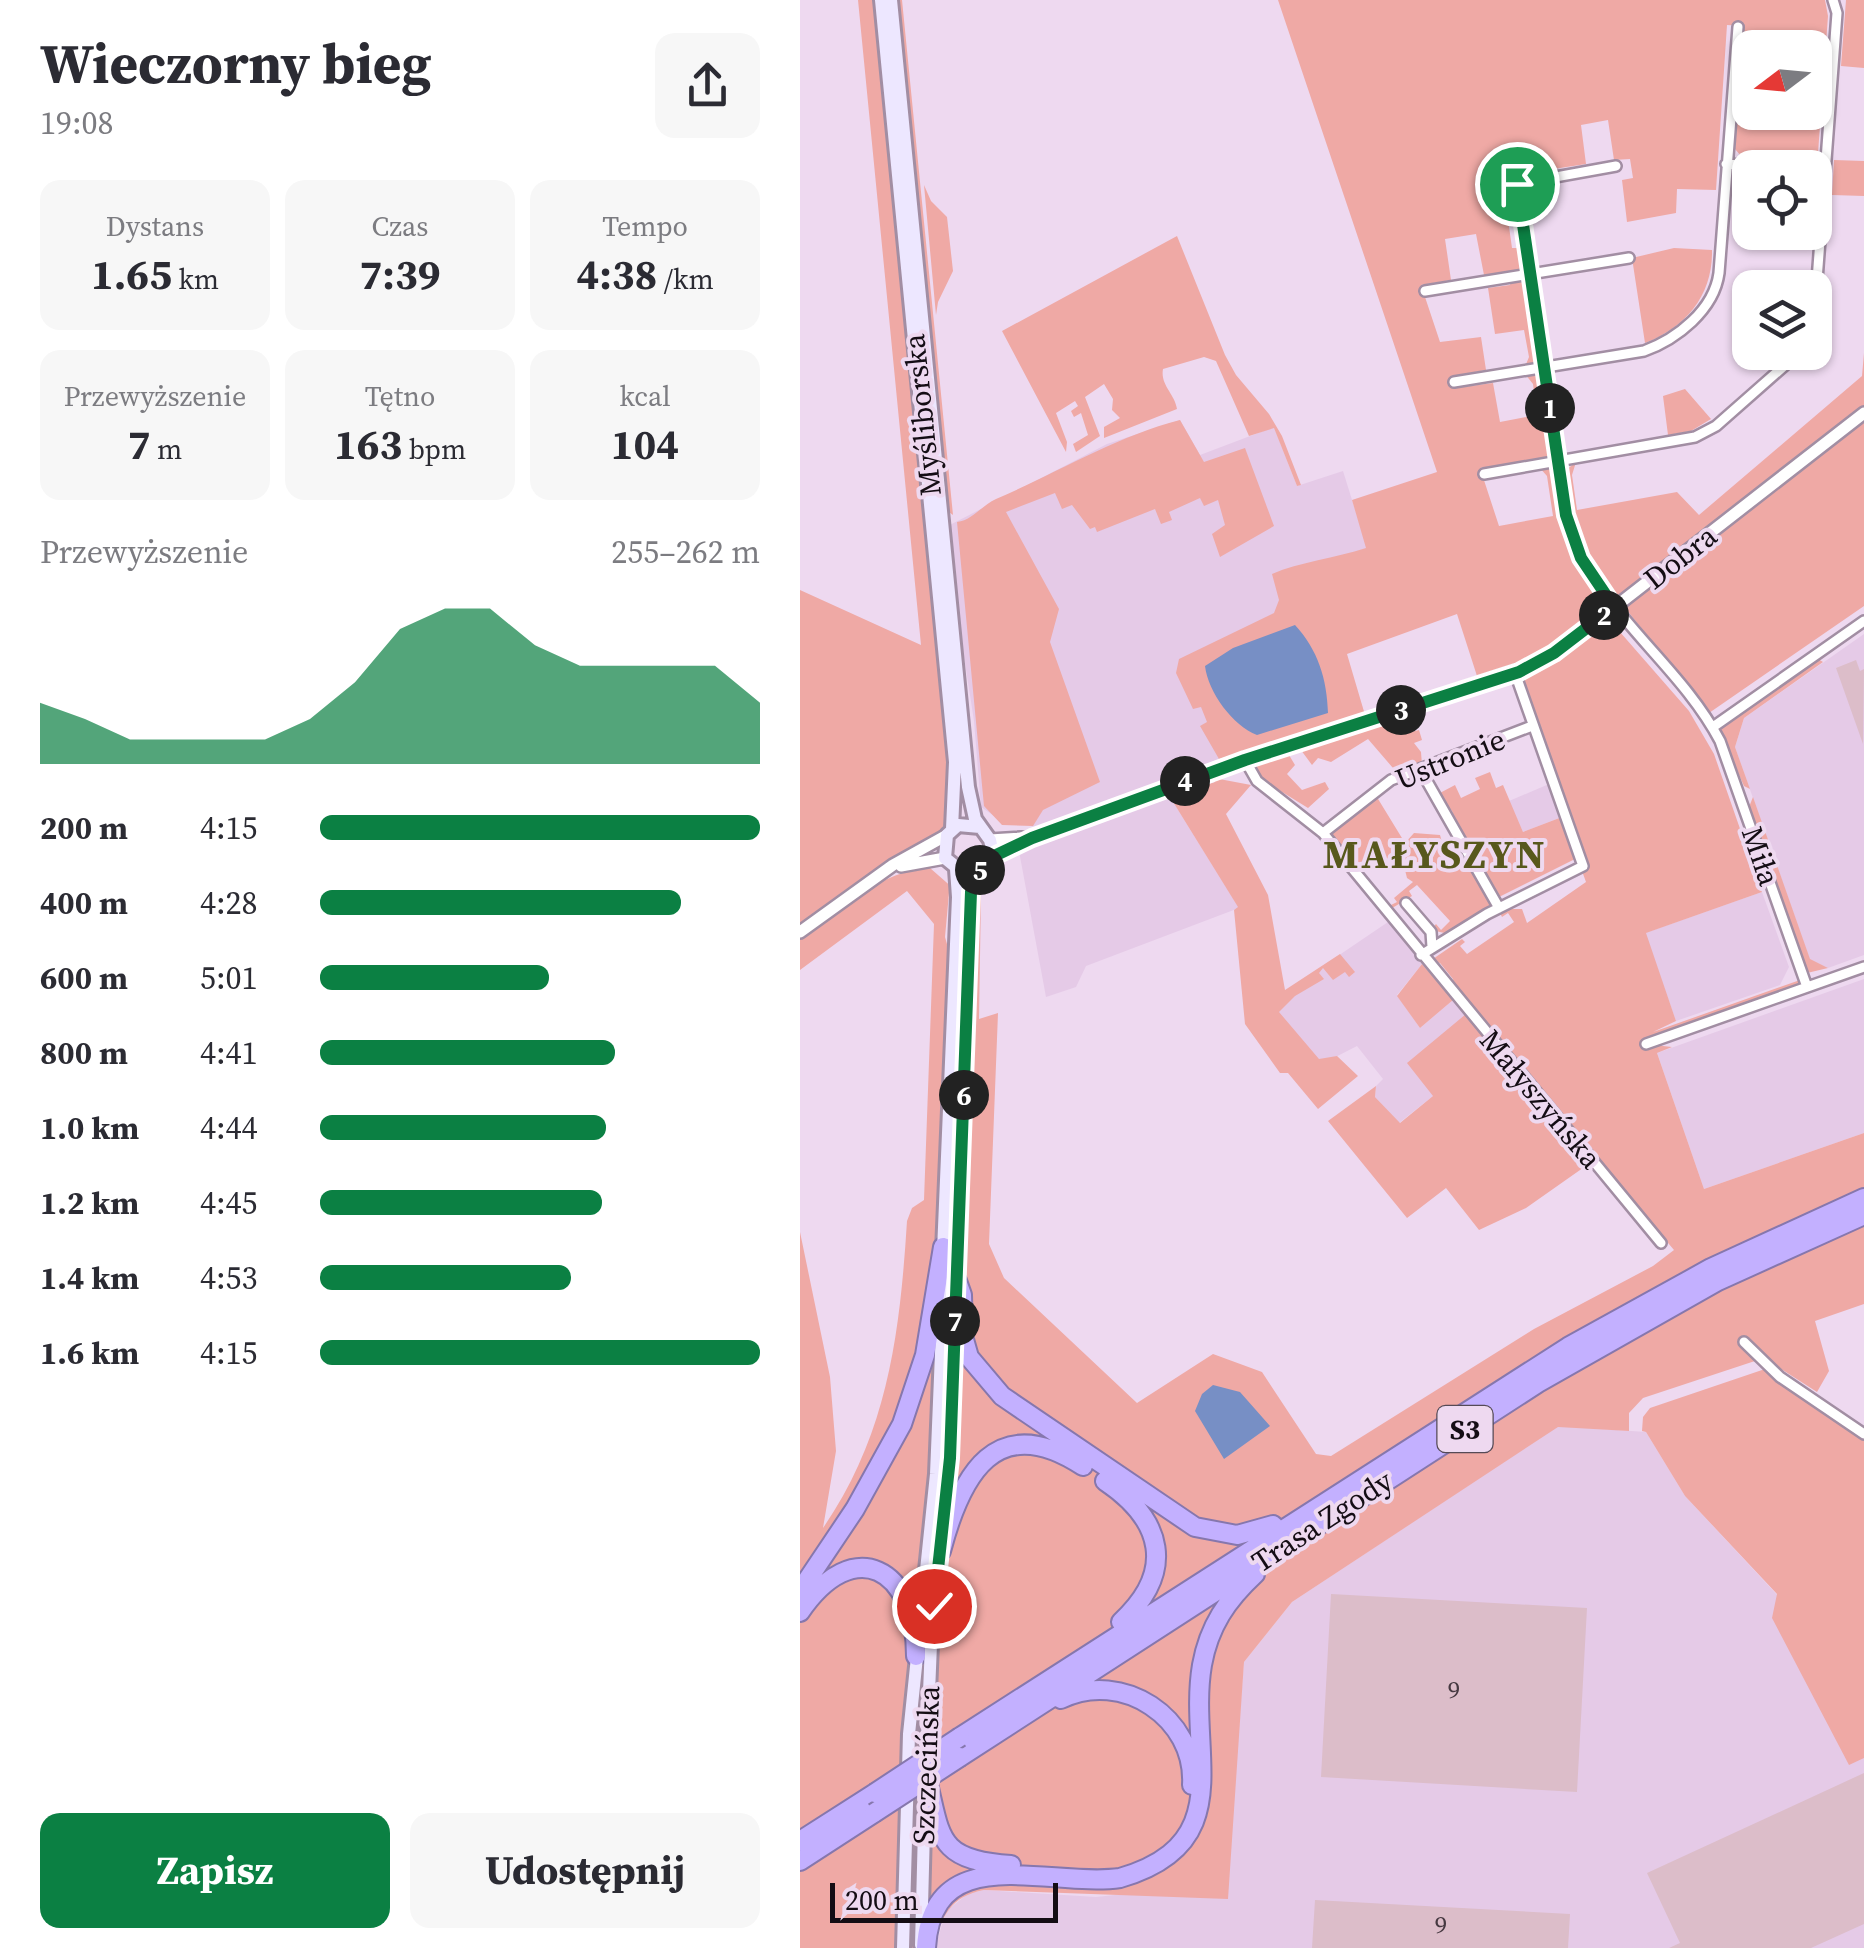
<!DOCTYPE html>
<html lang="pl">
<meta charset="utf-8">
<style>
:root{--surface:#fff;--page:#f7f7f7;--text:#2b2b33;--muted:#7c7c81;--accent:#0b8043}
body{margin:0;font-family:"Source Serif 4",serif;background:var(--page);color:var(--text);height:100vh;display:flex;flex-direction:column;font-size:38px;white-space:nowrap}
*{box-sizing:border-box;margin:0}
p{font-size:32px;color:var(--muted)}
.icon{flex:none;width:55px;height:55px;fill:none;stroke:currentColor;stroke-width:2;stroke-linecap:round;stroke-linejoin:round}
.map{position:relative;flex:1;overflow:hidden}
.side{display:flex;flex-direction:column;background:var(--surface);width:800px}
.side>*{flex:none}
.needle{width:65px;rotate:254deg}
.fabs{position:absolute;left:932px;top:30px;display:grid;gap:20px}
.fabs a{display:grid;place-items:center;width:100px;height:100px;border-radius:20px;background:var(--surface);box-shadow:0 2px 8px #0004;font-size:50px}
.scale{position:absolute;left:30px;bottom:25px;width:228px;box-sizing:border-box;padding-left:10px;border:5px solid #140d14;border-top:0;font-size:28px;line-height:35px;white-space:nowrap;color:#140d14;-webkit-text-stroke:8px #eed9f0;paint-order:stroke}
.pin{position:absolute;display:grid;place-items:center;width:85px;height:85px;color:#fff;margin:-42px;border:5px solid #fff;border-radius:50%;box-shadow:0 2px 10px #0007}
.km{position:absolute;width:50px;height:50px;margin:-25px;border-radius:50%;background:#222;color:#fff;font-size:28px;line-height:50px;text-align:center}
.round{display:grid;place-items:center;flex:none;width:105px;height:105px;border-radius:20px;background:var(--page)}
.summary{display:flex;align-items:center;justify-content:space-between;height:170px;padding:0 40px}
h1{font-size:55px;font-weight:700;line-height:75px}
.stats{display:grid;grid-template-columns:repeat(3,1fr);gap:15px;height:170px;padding:10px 40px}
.stats div{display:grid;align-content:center;border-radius:20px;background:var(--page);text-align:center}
.stats b{font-size:42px;font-weight:700}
.stats small{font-size:28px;font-weight:400}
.stats p{font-size:28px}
.chart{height:280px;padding:20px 40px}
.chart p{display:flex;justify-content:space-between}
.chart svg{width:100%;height:180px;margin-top:10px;fill:var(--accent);opacity:.7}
.cta{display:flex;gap:20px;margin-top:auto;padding:20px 40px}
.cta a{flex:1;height:115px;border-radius:20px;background:var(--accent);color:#fff;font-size:40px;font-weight:700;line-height:115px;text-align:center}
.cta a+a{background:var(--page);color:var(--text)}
ul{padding:0 40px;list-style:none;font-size:32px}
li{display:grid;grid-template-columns:160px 120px 1fr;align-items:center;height:75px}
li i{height:25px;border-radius:12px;background:var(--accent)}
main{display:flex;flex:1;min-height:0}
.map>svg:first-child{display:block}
.built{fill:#e5cae7}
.green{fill:#efa9a5}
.water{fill:#778fc5}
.building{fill:#dcbdc9}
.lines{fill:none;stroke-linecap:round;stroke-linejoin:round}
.minor-casing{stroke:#a28ea3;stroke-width:14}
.tertiary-casing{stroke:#a28ea3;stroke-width:16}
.secondary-casing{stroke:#a28ea3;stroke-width:18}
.motorway-casing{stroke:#8677ad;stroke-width:22}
.minor{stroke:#fff;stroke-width:9}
.tertiary{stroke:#fff;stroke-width:11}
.secondary{stroke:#ede7ff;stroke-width:12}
.motorway{stroke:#c3b0ff;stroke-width:18}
.motorway-bridge-casing{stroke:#8677ad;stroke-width:22;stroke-linecap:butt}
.motorway-bridge{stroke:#c3b0ff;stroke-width:18}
.route-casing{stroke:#fff;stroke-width:20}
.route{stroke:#0b8043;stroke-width:12}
.labels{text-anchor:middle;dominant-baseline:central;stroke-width:8;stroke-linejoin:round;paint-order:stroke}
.number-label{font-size:25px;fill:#463941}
.shield{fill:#eed9f0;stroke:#554a56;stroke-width:2.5}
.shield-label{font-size:28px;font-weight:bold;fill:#140d14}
.street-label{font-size:30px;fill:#140d14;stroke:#eed9f0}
.district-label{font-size:40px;font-weight:bold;letter-spacing:2.5px;fill:#58581c;stroke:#eed9f0}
</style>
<main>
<section class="side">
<div class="summary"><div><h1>Wieczorny bieg</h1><p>19:08</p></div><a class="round"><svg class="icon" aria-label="share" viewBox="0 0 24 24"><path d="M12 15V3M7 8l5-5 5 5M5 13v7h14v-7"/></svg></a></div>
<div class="stats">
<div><p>Dystans</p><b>1.65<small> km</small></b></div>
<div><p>Czas</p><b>7:39</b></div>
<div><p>Tempo</p><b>4:38<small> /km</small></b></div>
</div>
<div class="stats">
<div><p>Przewyższenie</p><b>7<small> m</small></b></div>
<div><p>Tętno</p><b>163<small> bpm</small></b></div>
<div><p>kcal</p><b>104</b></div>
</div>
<div class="chart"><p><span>Przewyższenie</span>255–262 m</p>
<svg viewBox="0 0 160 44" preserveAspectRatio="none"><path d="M0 44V29L10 33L20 38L30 38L40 38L50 38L60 33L70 24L80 11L90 6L100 6L110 15L120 20L130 20L140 20L150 20L160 29V44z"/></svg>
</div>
<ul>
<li><b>200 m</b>4:15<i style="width:100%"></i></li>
<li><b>400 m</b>4:28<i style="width:82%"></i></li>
<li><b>600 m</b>5:01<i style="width:52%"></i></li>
<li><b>800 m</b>4:41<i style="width:67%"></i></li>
<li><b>1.0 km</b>4:44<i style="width:65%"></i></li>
<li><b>1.2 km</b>4:45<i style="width:64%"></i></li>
<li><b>1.4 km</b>4:53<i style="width:57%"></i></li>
<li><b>1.6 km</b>4:15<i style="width:100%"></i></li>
</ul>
<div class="cta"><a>Zapisz</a><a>Udostępnij</a></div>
</section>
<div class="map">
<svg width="1064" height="1948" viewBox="0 0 1064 1948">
<rect width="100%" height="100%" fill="#eed9f0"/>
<path class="built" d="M380,420L400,455L474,427L497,486L543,471L567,548L516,565L565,715L419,759L239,828L197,818L181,807L174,721L144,528L307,444Z
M1064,634V955L1028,968L1010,960L935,747L944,718Z
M749,784L762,817L723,832L709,801Z
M370,797L439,908L286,966L276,987L246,997L219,851Z
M962,892L989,967L980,985L876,1021L845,933Z
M588,922L622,964L597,995L620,1028L653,1000L666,1014L633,1096L599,1123L575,1097L576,1086L583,1079L557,1046L520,1065L467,1004Z
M1064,979V1133L904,1189L857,1053Z
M758,1426L846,1432L885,1496L1064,1688V1948H135L146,1911L169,1893L184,1890L296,1897L324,1894L438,1739L444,1662L492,1602Z"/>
<path class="green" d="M58,0H77L153,777L148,821L134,840L0,927V590L121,645Z
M95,0H102L153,515L145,509Z
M478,0H1025L1028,16L1018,153L1012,159L941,156L935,149L939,90L950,91V112H1015V48H950V57H941L943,26L927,25L916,190L877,189L876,213L827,222L822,180L833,178L830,159L814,160L808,120L781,125L786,164L734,172L725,168L701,170L712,248H721L723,271L710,275L709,271L684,275L676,234L645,239L651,280L621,285L640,342L681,337L686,370L652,376L655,388L693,383L700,422L737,415L733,384L725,374L740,377L751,457L680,468L699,526L753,516L747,476L739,467L753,469L767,536L778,564L804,604V610L756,647L723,665L677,676L657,614L547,654L565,715L419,759L400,726L407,722L401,707L393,709L376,673L379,659L474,613L479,600L472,574C499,562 536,558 566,548L552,500L637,472Z
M1046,0H1064V68L1041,66Z
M1034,160L1064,161V196L1032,195Z
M124,185L131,201L147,217L153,271L138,302L136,315Z
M377,236L425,355L436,375L469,414L482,436L501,485L497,486L474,428L449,436L416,361L404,357L363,369C360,385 375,394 377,409L304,438V427L320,418L312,410L313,399L304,384L285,397L300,436L276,452L273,444L288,435L281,413L274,417L271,411L278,406L275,401L256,413L267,442L266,452L202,331Z
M874,248L912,250C913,294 887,327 845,343L832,258Z
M718,280L726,284L737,360V364L724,369L729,357L724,330L695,334L688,288L710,285L711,281Z
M1064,353V606L909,713L798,574L777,534L765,471L776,462L772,475L777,510L877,492L899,515L1062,376Z
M885,389L911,419L891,431L868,435L863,396Z
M380,420L404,462L445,448L474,526L420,557L412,534L425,525L418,500L404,506L400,498L369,512L372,520L361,524L355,509L297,532L295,527L290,529L272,505L262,509L255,493L206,512L259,609L250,642L300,782L243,810L233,826L202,825L184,806L157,522C173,520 182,505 196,499C255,474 314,437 380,420Z
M804,621L813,624L889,711L914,754L962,892L846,933L876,1021L853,1032L1000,980L997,987L854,1045L872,1047L857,1053L904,1189L1064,1133V1304L1015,1321L1029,1371L1017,1392L964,1358L843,1398L829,1413V1431L758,1427L492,1602L444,1662L428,1899L184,1890C151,1896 140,1917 135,1948H0V1232L30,1377L36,1451L23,1528C88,1434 100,1332 107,1221L112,1208L124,1200L134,924L107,891L0,970V936C34,911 85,869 130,868L154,889L149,893L145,937L152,962L162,894L181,895L179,1019L198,1013L189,1244L204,1278L337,1403L413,1354L462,1372L516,1454L531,1456L734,1329L853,1266L874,1250L655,991L653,979L640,963L630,961L662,939L665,942L660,946L667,954L714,922L708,913L702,917L700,913L706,909H722L727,923L786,882L782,871L787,868L722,681L724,675L756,658Z
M1018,659L1023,662L944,718L935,747L950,789L944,786L921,734V726Z
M612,711L623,718L608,723L611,732L619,730L622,740L614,743L621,752L622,765L599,775L568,739L531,762L518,758L512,765L498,746Z
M486,750L495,765L487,774L502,790L525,782L529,789L508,808L458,777L455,762Z
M620,772L653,826L696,908L649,934L631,930L636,924L641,930L650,921L617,885L609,891L612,896L589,910L587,907L597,902L594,898L613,882L607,878L600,850L589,859L577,854L555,867L528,834L575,794L605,843L614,833L640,835L648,863L663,856L654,832L617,773Z
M690,772L696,788L703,785L723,832L762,817L777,858L697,898L669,854L652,811L638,794L655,785L661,798L680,789L675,778Z
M414,778L451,785L426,814L468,895L485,990L540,954L555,972L549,977L545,972L533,980L523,968L519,973L524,979L495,996L479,1012L519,1059L537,1056L558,1076L518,1109L488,1073H480L445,1024L434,910L438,907L370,797L415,782Z
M953,797L1010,959L1028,968L1007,973L949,807Z
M622,964L653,1000L620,1028L597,996Z
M666,1014L790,1163L726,1208L679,1230L646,1188L607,1218L528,1121L576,1086L575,1097L600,1123L633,1096L607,1063Z
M965,1369L1064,1438V1758L1049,1765L972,1618L977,1594L885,1496L846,1432L842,1431L843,1417L850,1408Z"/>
<path class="water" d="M495,625C518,650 527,679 528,713L457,735C433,726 408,692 405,666L433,648Z
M413,1385L440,1392L470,1426L424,1459L395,1411L402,1394Z"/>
<path class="building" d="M1056,660L1060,671L1064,669L1063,744L1036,668Z
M531,1594L787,1608L777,1792L521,1777Z
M1064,1773V1924L1011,1948H869L880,1943L847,1873Z
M515,1900L770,1914L768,1948H512Z"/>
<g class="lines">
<g class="minor-casing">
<path id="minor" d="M926,164L999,168
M816,166L717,184L766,515C790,608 877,659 920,741L1007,987
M625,291L829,258
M1015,307L1037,13L1033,0
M654,382L844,351C877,339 914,310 919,273L938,27
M684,474L895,437L916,426L1000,352
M913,727L1064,621
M445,760L457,781L523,833L861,1243
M620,769L699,908
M523,833L591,780L732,726
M606,903L631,932L632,947
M621,955L687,914L783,866L715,673
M846,1044L1064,967
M944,1342L980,1377L1064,1434"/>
</g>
<g class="tertiary-casing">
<path id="tertiary" d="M190,840L222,838
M190,858L232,837L445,760L732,666L765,646L1064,413
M101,866L145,858
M0,932L93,865L147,835"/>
</g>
<g class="secondary-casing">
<path id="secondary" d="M81,0L155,762L152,829
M91,0L168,787L175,819L190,840L192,849L171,888L156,1286
M161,871L145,858L147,835L158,825L180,827
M143,1251L158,897L156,869
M143,1526L155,1321
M126,1765L131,1644L141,1546
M121,1945L125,1790
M103,1948L109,1734L136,1474L144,1281"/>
</g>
<g class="motorway-casing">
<path id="motorway" d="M157,1281L162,1295L163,1336L169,1357L202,1396L395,1527L437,1535L473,1525
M305,1481C363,1520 376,1571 321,1622
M141,1551C161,1475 196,1409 283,1466
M0,1591L55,1509L102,1424L125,1355L143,1247
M0,1612C54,1533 116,1568 116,1656
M261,1699C322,1669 396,1718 392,1785
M160,1737L768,1347L911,1268L1064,1198
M160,1757L738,1383L918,1281L1064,1215
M125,1772C142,1835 133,1860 211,1865
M0,1841L75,1793
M0,1861L74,1813
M126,1948C132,1838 249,1888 320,1878C441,1843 387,1753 402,1665C409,1626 427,1600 455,1574"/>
</g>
<use href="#minor" class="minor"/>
<use href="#tertiary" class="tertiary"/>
<use href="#secondary" class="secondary"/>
<use href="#motorway" class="motorway"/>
<g class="motorway-bridge-casing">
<path id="motorway-bridge" d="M75,1793L160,1737
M74,1813L160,1757"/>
</g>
<use href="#motorway-bridge" class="motorway-bridge"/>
</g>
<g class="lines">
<g class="route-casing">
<path id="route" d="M134,1606L150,1458L171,892L177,873L190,858L232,838L445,760L719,672L754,653L814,607L781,558L766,515L717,184"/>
</g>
<use href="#route" class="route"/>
</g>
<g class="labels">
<g class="number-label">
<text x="654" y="1689">9</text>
<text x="641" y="1924">9</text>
</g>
<rect class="shield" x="637.5" y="1406" width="55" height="46" rx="8"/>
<g class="shield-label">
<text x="665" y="1429">S3</text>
</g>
<g class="street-label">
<text transform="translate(122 415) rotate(-96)">Myśliborska</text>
<text transform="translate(880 557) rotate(-38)">Dobra</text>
<text transform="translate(650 759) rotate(-22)">Ustronie</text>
<text transform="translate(961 856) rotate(71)">Miła</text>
<text transform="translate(741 1099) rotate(50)">Małyszyńska</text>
<text transform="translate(522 1521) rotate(-33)">Trasa Zgody</text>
<text transform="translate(126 1765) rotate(-88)">Szczecińska</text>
</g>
<g class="district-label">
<text x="635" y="854">MAŁYSZYN</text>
</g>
</g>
</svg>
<div class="fabs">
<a><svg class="needle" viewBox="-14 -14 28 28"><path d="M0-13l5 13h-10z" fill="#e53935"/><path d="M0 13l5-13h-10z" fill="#7c7c81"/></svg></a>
<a><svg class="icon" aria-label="locate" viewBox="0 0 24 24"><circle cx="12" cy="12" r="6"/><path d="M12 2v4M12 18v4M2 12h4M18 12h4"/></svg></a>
<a><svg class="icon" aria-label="layers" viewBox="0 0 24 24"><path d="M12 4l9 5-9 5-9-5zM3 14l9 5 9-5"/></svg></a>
</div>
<div class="scale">200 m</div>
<div class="pin" style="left:717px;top:184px;background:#1e9e55"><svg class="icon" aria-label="arrive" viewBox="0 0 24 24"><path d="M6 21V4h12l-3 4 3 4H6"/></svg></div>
<div class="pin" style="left:134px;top:1606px;background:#d93025"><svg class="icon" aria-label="check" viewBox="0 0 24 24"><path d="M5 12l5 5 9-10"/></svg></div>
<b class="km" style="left:750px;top:408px">1</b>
<b class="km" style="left:804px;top:615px">2</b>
<b class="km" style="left:601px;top:710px">3</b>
<b class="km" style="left:385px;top:781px">4</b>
<b class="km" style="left:180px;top:870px">5</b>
<b class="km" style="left:164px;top:1095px">6</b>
<b class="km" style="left:155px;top:1321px">7</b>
</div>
</main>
